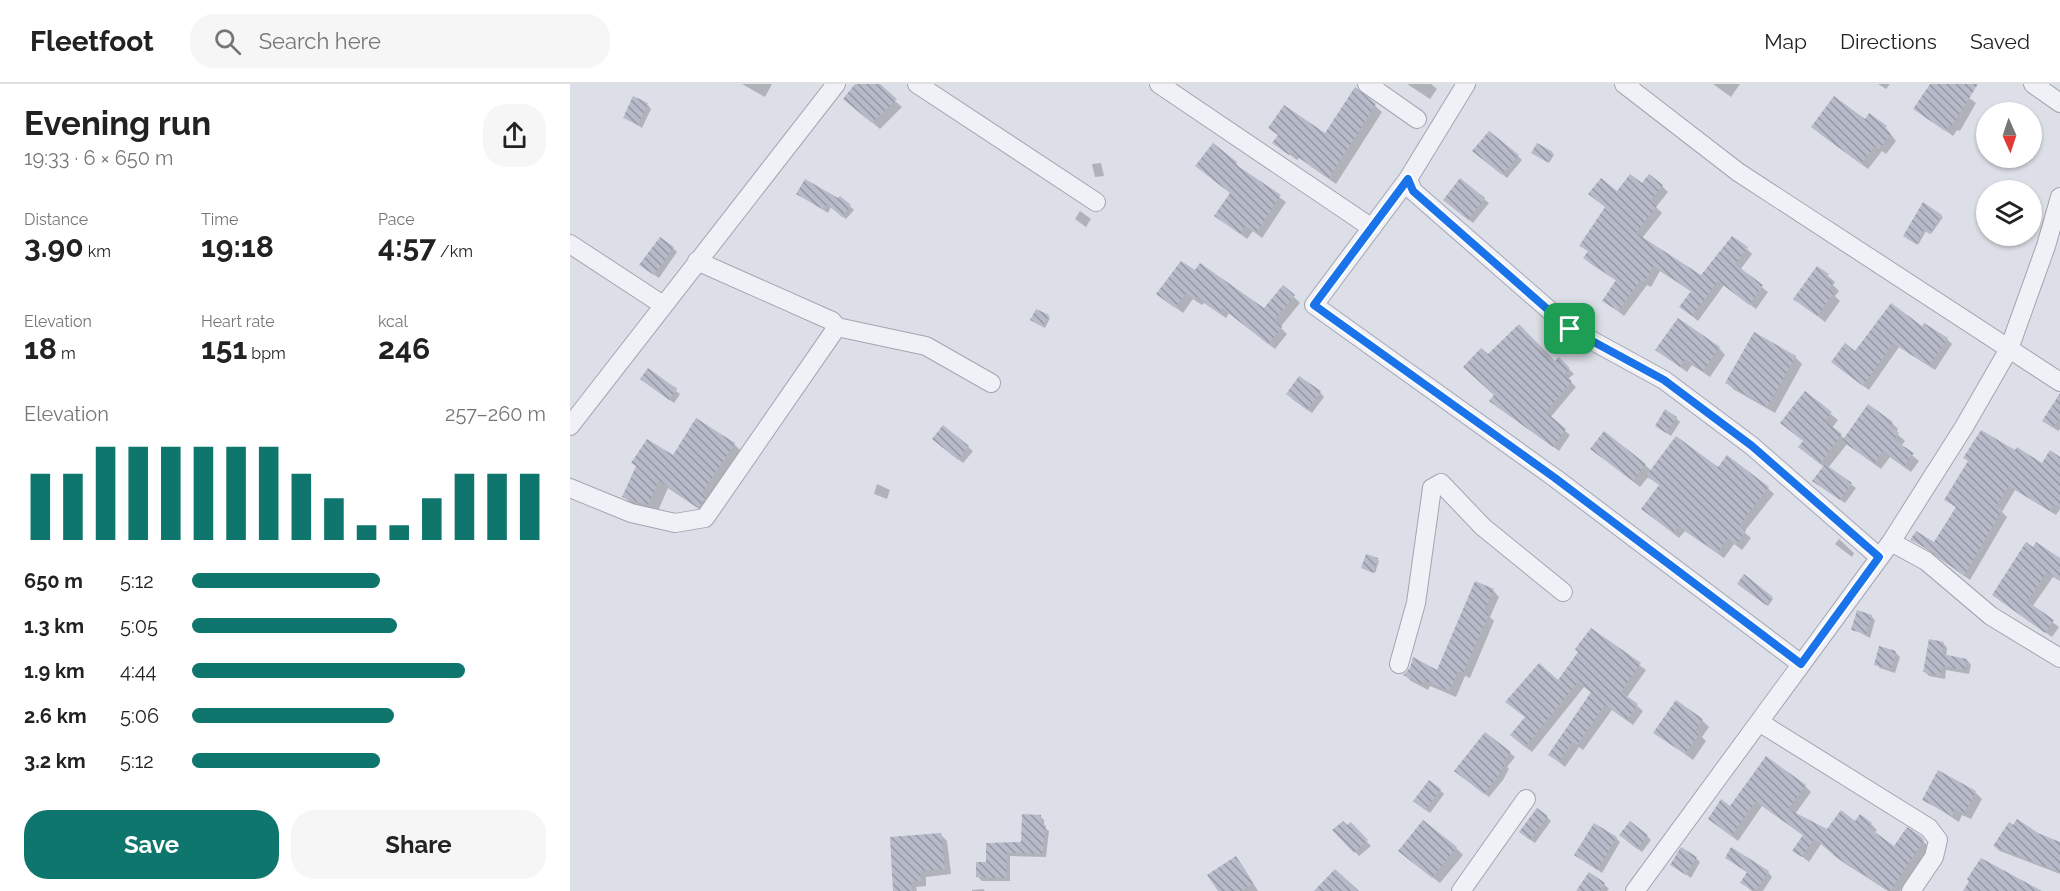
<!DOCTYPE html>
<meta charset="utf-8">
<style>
:root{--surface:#fff;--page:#f6f6f6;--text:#222;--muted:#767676;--line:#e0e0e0;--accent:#0f766e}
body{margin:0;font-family:Raleway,sans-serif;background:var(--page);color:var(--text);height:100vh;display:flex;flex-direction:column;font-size:22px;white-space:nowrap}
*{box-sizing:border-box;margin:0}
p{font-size:20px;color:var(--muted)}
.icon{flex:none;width:33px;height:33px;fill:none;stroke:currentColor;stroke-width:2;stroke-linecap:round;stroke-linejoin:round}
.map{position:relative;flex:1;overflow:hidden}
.drawer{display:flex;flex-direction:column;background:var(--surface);width:570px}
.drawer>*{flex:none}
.needle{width:39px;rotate:177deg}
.controls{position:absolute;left:1406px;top:18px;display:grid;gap:12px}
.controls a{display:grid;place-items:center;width:66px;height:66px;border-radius:50%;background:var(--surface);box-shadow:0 2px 4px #0004;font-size:30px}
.pin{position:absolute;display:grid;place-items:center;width:51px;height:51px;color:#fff;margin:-26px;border-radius:12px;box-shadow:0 3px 9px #0006}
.round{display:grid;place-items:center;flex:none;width:63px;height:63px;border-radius:24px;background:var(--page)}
.summary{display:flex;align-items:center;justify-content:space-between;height:102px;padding:0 24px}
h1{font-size:33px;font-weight:700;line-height:45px}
.metrics{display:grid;grid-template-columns:repeat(3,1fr);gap:9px;height:102px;padding:6px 24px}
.metrics div{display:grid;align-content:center}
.metrics b{font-size:30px;font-weight:700}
.metrics small{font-size:16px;font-weight:400}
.metrics p{font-size:16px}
.chart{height:168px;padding:12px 24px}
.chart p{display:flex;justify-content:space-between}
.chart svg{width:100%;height:108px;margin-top:6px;stroke:var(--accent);stroke-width:6}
.cta{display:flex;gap:12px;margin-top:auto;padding:12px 24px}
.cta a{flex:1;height:69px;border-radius:24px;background:var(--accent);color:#fff;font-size:24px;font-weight:700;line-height:69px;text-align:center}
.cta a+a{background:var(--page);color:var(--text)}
ul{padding:0 24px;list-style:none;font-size:20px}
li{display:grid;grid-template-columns:96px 72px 1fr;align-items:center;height:45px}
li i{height:15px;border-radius:8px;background:var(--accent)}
header{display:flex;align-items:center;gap:36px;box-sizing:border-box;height:84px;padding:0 30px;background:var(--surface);border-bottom:2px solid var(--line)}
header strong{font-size:28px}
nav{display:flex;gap:33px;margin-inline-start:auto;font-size:21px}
.search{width:420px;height:54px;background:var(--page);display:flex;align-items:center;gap:15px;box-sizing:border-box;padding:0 21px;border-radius:24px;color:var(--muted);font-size:22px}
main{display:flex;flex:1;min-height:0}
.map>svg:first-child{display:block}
.shadow{fill:#0003}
.building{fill:url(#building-back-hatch)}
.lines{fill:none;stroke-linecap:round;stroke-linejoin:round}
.minor-casing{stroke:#a2a5b2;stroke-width:20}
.minor{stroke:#f0f1f6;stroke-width:18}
.route-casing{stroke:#fff;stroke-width:12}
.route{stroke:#1a73e8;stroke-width:8}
</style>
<header>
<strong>Fleetfoot</strong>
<div class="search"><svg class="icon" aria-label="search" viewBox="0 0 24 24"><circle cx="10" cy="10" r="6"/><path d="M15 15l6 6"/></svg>Search here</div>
<nav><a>Map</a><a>Directions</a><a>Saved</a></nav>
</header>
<main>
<section class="drawer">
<div class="summary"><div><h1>Evening run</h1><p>19:33 · 6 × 650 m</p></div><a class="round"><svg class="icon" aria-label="share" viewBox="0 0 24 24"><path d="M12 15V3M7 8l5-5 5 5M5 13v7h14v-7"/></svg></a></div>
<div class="metrics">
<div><p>Distance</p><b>3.90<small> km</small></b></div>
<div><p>Time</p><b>19:18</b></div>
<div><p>Pace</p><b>4:57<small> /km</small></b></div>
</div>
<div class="metrics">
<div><p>Elevation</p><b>18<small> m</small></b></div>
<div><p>Heart rate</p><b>151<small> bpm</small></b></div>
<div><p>kcal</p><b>246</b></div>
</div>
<div class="chart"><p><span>Elevation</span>257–260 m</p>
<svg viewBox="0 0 160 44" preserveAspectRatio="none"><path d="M5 44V17M15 44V17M25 44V6M35 44V6M45 44V6M55 44V6M65 44V6M75 44V6M85 44V17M95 44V27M105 44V38M115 44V38M125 44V27M135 44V17M145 44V17M155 44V17"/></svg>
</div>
<ul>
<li><b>650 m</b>5:12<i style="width:53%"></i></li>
<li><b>1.3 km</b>5:05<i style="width:58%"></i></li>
<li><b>1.9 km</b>4:44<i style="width:77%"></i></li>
<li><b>2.6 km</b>5:06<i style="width:57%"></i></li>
<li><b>3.2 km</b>5:12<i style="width:53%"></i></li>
</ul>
<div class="cta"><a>Save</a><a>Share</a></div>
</section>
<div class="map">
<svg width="1490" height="807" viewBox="0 0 1490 807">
<defs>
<pattern id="building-back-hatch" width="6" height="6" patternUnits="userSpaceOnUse" patternTransform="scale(1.5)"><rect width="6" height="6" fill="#b7bac8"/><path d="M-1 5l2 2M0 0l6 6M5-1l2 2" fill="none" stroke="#9597a4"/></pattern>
</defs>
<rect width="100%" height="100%" fill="#dddfe8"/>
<path class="shadow" d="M172,0H202L195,13Z
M287,0H305L332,23L310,45L282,21Z
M837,0H861L867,5L860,15Z
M1143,0H1170L1161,13Z
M1308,0H1320L1316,5Z
M1362,0H1381L1406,19L1390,47L1387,46L1383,52L1345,24Z
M786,5L812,28L766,100L729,74L727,76L704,59L709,52L700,44L755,51Z
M77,20L81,25L72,44L55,33Z
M1299,31L1316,44L1326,57L1316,70L1312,67L1298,85L1249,49L1295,37Z
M982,69L984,71L979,79L965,71Z
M909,71L948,72L952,76L937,94Z
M531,79L534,92L525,93L522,80Z
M666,79L671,86L716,118L692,154L683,147L677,155L646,132L662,110L627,82Z
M1072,101L1092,102L1098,108L1086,123L1092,129L1072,154L1131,193L1177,165L1182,170L1170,186L1198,208L1186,225L1154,201L1128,237L1111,223L1122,208L1090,187L1081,203L1077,201L1054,232L1034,216L1047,197L1021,180L1015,174L1019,168L1011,161L1047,109Z
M228,110L269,116L271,114L284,126L276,135L261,123L258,129Z
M914,115L919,119L903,139L879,120Z
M510,127L521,135L516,143L505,135Z
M1371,132L1373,133L1361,150L1356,147L1348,161L1336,154Z
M103,164L107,168L89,194L76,185Z
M611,179L694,227L714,203L730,219L712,241L711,244L717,250L705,265L659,229L656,234L634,219L632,221L623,215L613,229L588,210Z
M1248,184L1265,198L1263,201L1269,207L1265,212L1270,217L1255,238L1225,215Z
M478,232L480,234L475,244L464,238Z
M1353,244L1377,255L1382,260L1365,286L1329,263L1299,306L1268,283L1285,269Z
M1149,264L1155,271L1140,293L1122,281L1117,288L1087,266Z
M918,272L985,279L989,275L1004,290L998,295L1006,303L980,334L1000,351L989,367L926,322Z
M1225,273L1232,280L1205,329L1163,305L1157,298Z
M78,286L110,310L104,319L76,299Z
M750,308L754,313L742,329L722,315Z
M1235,309L1268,336L1262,344L1275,355L1322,339L1328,345L1326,349L1335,357L1331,362L1349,377L1341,388L1320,373L1311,385L1277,360L1258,384L1286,404L1275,419L1249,401L1254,383L1230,363L1235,358Z
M1490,323V345L1488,347L1474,337Z
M1106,334L1110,338L1101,352L1087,342Z
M368,359L398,363L403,367L393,379Z
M164,360L172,368L138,431L98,404L87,429L63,421L54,413L103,373Z
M1029,371L1075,381L1082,387L1198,404L1204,410L1174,448L1181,454L1172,466L1164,460L1154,474L1115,447L1109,454L1073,425L1091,402L1079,392L1070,403Z
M1490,374V425L1486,431L1445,406L1432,428L1437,433L1400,496L1342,455L1364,460L1387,424L1376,416Z
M307,400L320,406L317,415L304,410Z
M1269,455L1284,469L1282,473L1265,460Z
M797,471L809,477L805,489L792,484Z
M1490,476V497L1483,493L1462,523L1489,543L1482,553L1424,511Z
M1174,493L1203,515L1198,522L1171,501Z
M923,506L929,513L920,533L924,537L900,594L895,592L886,613L860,602L858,606L841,597L835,591L868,588Z
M1301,532L1305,536L1300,554L1283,545Z
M1021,546L1076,586L1057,613L1073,627L1063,641L1042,626L1013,666L1009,663L995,683L980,671L1022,609L1014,603L962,668L948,657L1010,568Z
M1373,559L1377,564L1376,573L1397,576L1401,581L1399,590L1376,586L1375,595L1359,592L1355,588Z
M1325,568L1330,573L1325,589L1310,584L1306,580Z
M1132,636L1139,643L1132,653L1136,657L1123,676L1085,648Z
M916,650L945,673L937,683L939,685L933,696L919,713L890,691Z
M1235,702L1241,708L1225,730L1258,747L1286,739L1301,740L1307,746L1304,749L1324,764L1353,757L1359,763L1330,807H1318L1271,777L1251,760L1239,778L1224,766L1234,752L1192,722L1168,757L1140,735L1161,724Z
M870,706L874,710L860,729L849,721Z
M1405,708L1412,715L1401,735L1392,731L1389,738L1354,715Z
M470,732L474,736V743L479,747L476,773L440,772V797H412L408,793L418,780L452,759Z
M977,733L981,737L965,759L955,752Z
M781,740L801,762L789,772L764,746Z
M371,751L377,757L381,790L356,793V802L346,803L347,807H325Z
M1077,752L1081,756L1072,768L1055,755Z
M1046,754L1050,758L1032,789L1006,771Z
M1490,759V790L1430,767L1424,762Z
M886,764L893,771L870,799L837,774Z
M665,774L672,781L688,807H650Z
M1126,774L1130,778L1121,794L1102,780Z
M1157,774L1198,788L1202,793L1193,807H1182L1172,799L1178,789Z
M1019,790L1034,800L1039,805L1037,807H1008Z
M413,805L415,807H402V806Z"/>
<path class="building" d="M285,0H310L327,15L302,39L273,15Z
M1360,0H1408L1382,42L1380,40L1375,47L1343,25Z
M785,3L806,20L759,94L721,68L719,71L702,59L708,51L698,44L714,21L755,49Z
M63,12L78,19L68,41L53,34Z
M1264,12L1295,35L1299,29L1317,42L1314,45L1321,50L1309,65L1305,62L1291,80L1241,43Z
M919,47L949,71L932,91L902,67Z
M643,59L667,78L665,80L711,111L686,149L676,142L670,150L644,132L660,109L625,82Z
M967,59L983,68L977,78L961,69Z
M1060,90L1072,99L1079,90L1093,101L1080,117L1087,122L1066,149L1131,191L1162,152L1178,163L1165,180L1193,201L1179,221L1148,197L1122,232L1109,223L1121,207L1084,182L1074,198L1071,196L1048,227L1032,217L1046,196L1013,174L1018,167L1009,162L1035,123L1018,110L1031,94L1047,107Z
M890,94L915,114L898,136L873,116Z
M235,95L268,114L270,112L281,121L272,133L257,120L254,126L226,110Z
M1353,118L1372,131L1359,150L1354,146L1346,160L1333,152Z
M90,153L104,163L84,191L69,181Z
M611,177L625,186L630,179L694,224L713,201L725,211L706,234L705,237L712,243L698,260L652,224L649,229L627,213L625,216L616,209L605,224L586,210Z
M1247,182L1259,190L1256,194L1263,199L1259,205L1264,209L1247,232L1223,215Z
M1321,219L1352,242L1354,239L1378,254L1359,282L1323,259L1293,302L1261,278L1275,259L1285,267Z
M466,225L479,231L473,243L460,236Z
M1108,234L1150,263L1133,287L1115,275L1110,283L1085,266Z
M949,240L985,277L989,273L1000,284L994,290L1002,297L976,328L996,345L983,363L919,317L924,311L893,283L911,264L918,270Z
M1184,248L1226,272L1197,323L1155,299Z
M78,284L107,305L99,316L70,295Z
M729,292L751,307L737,326L716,310Z
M1235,307L1262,328L1255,337L1272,350L1250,380L1228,363L1233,357L1210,339Z
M1490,309V334L1483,344L1472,337Z
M1298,320L1323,338L1320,342L1329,349L1324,356L1344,369L1334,382L1313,367L1304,380L1272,357Z
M1095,325L1107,333L1096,349L1085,342Z
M126,334L165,359L132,409L137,412L128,424L89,396L78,421L52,413L66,382L61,379L77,355L103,371Z
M373,341L399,362L388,376L362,355Z
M1411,346L1445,366L1447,363L1472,379L1480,366L1490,373V423L1484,420L1480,427L1439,402L1426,422L1432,426L1394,492L1362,467L1340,456L1346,447L1364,458L1386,423L1374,416L1398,377L1393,374Z
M1034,347L1076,380L1063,397L1020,365Z
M1106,352L1148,383L1157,371L1199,403L1169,442L1176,447L1166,461L1157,455L1148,469L1108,442L1103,449L1071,425L1089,401L1076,392Z
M1255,380L1282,399L1270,416L1242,397Z
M1456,458L1463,463L1466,458L1490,474V496L1477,488L1457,517L1484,536L1475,549L1422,511Z
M796,470L808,474L803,489L791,484Z
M1174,490L1203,513L1196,521L1167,500Z
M905,497L924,505L914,527L919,530L893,589L888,587L879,607L854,596L852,600L833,591L840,584L843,573L867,586Z
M1287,526L1302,531L1296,550L1281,546Z
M1021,544L1071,579L1051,608L1068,620L1057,636L1035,621L1007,661L1002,658L989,678L978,671L1021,608L1008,598L955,663L940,651L955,633L935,618L969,579L988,596L1008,568L1005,565Z
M1359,555L1374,558L1372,570L1397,575L1395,586L1372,582L1371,592L1353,588Z
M1309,562L1326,567L1321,585L1304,581Z
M1106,616L1133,635L1125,646L1130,649L1115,670L1083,649Z
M915,648L941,668L933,678L936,679L929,691L914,710L884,687Z
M1196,672L1236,701L1218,725L1257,745L1271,726L1285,737L1290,730L1302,739L1298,743L1324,762L1337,743L1352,753L1354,756L1320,807L1263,771L1264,769L1244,755L1232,773L1222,767L1233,751L1186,717L1161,752L1138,735L1151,715L1160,722Z
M1368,686L1406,707L1394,730L1385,725L1382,732L1352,716Z
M859,696L871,705L855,726L843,717Z
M967,724L978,732L960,756L949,748Z
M452,730L471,731V741H476L472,770L437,769L436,794L406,793V778H416V759L451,758Z
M1447,735L1468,749L1490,758V788L1423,762L1439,738L1443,741Z
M853,736L887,763L862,794L828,767Z
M773,737L777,741L781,738L798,756L784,769L762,746Z
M1060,737L1078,751L1067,765L1049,751Z
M1024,739L1047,753L1027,786L1004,771Z
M371,749L375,785L350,787L351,797H341L342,807H323L320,753Z
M1111,763L1127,773L1116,791L1100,781Z
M1161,763L1199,787L1186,807L1170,799L1177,788L1155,774Z
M666,772L683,799L671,807H648L637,791Z
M1411,774L1472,807H1393L1399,797L1397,795Z
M765,785L789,807H744Z
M1019,788L1035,799L1030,807H1006Z"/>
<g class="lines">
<g class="minor-casing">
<path id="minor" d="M347,0L526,118
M589,0L802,144
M797,0L847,35
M896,0L838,95L744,221L985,394L1231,580
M1054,0L1168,88L1490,298
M1463,0L1490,19
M838,95L843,107L1001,245L1094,296L1182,362L1309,473
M0,160L93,221
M127,177L262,237L267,243L356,262L421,299
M0,342L266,0
M0,404L61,429L105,439L135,434L267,243
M1321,458L1356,477L1421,532L1490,574
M829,580L846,519L862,404L871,399L913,443L993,508
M1189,638L1359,744L1368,756L1364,773L1341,807
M891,807L956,715
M1065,807L1321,458L1394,343L1439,265L1476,162L1490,113"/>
</g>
<use href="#minor" class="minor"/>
</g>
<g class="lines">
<g class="route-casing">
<path id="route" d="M838,95L843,107L1000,245L1094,296L1182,362L1309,473L1231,580L985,394L744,221Z"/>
</g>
<use href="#route" class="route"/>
</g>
</svg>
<div class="controls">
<a><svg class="needle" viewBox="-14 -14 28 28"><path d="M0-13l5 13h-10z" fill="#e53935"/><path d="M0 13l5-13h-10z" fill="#767676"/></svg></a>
<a><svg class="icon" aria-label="layers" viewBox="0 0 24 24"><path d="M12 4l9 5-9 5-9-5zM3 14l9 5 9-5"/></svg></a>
</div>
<div class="pin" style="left:1000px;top:245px;background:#1e9e55"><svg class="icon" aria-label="arrive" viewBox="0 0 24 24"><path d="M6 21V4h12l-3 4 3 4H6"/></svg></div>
</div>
</main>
